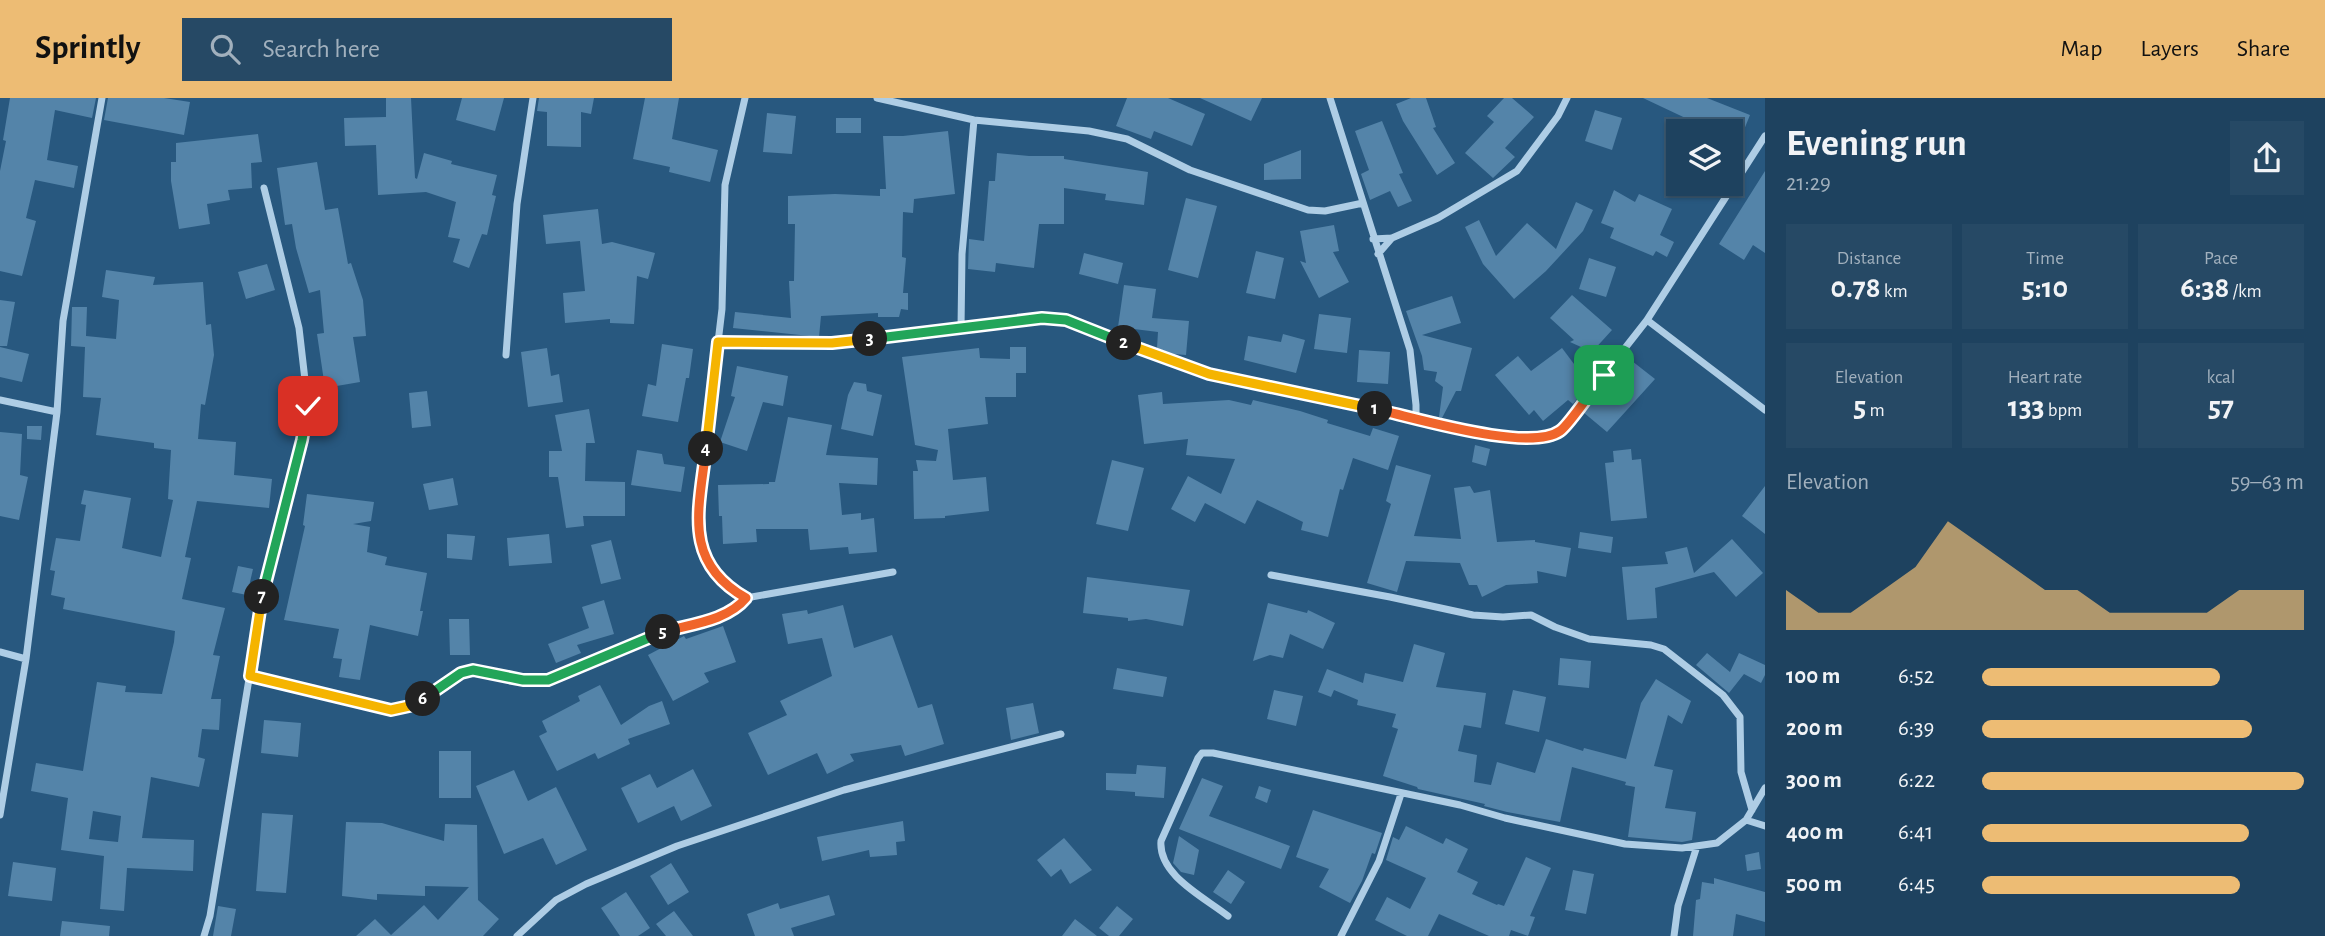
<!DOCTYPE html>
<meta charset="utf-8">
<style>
:root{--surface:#1e425f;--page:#264965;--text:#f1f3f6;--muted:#a1b0bd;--line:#3c5b74;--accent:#edbc74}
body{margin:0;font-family:"Alegreya Sans",sans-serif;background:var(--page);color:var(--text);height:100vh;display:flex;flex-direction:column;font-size:26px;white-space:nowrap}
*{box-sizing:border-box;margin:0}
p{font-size:23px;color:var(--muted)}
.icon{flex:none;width:38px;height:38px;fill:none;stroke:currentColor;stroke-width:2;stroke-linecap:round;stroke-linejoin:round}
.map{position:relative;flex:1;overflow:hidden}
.panel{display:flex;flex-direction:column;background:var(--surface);width:560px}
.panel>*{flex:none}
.controls{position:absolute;left:1666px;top:21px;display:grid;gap:14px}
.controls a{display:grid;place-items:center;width:77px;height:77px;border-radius:0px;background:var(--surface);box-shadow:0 2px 5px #0004,0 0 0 2px var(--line);font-size:35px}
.pin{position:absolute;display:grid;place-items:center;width:60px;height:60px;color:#fff;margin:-30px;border-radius:14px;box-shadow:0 4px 10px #0006}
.km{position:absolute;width:35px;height:35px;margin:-18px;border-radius:50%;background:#222;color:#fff;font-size:19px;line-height:35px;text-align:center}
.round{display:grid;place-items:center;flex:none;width:74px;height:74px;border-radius:0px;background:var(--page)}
.overview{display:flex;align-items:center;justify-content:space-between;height:119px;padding:0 21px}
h1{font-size:38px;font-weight:700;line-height:52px}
.figures{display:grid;grid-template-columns:repeat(3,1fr);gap:10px;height:119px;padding:7px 21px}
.figures div{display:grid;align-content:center;border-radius:0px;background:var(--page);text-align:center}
.figures b{font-size:30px;font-weight:700}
.figures small{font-size:19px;font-weight:400}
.figures p{font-size:19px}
.chart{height:196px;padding:14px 21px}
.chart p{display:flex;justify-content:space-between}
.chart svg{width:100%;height:126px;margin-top:7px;fill:var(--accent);opacity:.7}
ul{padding:0 21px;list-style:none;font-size:23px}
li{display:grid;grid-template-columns:112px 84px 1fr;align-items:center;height:52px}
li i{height:18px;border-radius:9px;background:var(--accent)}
header{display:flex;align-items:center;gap:42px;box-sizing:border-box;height:98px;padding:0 35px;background:var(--accent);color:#111}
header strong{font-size:33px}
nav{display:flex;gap:38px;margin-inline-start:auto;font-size:24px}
.search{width:490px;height:63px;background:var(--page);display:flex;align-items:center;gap:18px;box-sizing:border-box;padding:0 24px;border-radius:0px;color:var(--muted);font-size:26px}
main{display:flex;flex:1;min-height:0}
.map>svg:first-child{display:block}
.building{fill:#5484a9;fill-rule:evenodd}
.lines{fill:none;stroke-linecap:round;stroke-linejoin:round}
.minor{stroke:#aecde5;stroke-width:7}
.split-1-casing{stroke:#fff;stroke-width:14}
.split-2-casing{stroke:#fff;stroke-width:14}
.split-3-casing{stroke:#fff;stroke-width:14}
.split-4-casing{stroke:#fff;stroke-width:14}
.split-5-casing{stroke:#fff;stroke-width:14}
.split-6-casing{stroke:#fff;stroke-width:14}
.split-7-casing{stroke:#fff;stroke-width:14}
.split-8-casing{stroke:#fff;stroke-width:14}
.split-1{stroke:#f0652b;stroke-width:9}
.split-2{stroke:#f5b400;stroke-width:9}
.split-3{stroke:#22a559;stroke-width:9}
.split-4{stroke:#f5b400;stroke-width:9}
.split-5{stroke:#f0652b;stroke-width:9}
.split-6{stroke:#22a559;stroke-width:9}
.split-7{stroke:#f5b400;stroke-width:9}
.split-8{stroke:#22a559;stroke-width:9}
</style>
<header>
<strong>Sprintly</strong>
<div class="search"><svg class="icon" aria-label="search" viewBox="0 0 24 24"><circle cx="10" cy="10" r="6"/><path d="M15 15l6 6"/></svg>Search here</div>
<nav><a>Map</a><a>Layers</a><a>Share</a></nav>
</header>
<main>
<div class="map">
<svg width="1765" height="838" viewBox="0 0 1765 838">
<rect width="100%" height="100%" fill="#28587f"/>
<path class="building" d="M10,0H96L92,20L55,12L47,62L78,68L74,90L35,82L26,120L36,123L22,178L0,173V73L6,43L3,42Z
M108,0H164L190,4L184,37L104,22Z
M386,0H411L415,80L417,81L424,55L452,63L451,66L497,77L492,97L496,98L487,137L482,136L469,170L453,164L460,141L448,139L456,104L426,94L378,97L376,47L345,48L344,20L386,19Z
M462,0H504L495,33L456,22Z
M539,0H594L591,16L581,14V49L547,48V14L537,13Z
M645,0H679L672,41L718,52L710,84L669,74L670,69L633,61Z
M1127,0H1168L1205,16L1192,48L1154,33L1151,41L1116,28Z
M1200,0H1262L1251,23Z
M1411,0H1426L1436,29L1433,30L1455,65L1437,77L1403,23L1396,6Z
M1504,0H1512L1534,19L1505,50L1515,59L1493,80L1465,55L1494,24L1487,18Z
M1643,0H1707L1750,17L1731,64V33H1713Z
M1595,12L1622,20L1612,52L1585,43Z
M767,15L796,18L792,56L763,54Z
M836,20H861V35H836Z
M1382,23L1403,75L1399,76L1412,103L1398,109L1390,93L1370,102L1361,76L1369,72L1355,33Z
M948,33L955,96L914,101L913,115L903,114L902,159L906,160L903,195H908V212L901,211L899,219H878V215L821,218L819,239L733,230L735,214L791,220L789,183H794L795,126H788V98L835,96L880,98V91H886L883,38H903Z
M258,36L262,64L251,65L252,90L228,92L230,102L207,106L210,126L179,131L171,83V64H176V45Z
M1301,52V81L1264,82V66Z
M997,55L1029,58H1064V61L1148,74L1144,107L1105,102L1106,96L1064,90V126H1039L1034,170L996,165L995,174L968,171L969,141L984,143L989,83H995Z
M317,64L325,112L338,110L348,166L351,165L363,202L366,238L353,239L360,284L325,290L317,236L324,235L320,192L309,195L296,150L292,126L285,127L277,70Z
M1765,73V155L1753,147L1744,162L1719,146Z
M1614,92L1635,104L1639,96L1672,111L1660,137L1674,144L1667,159L1656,153L1653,158L1610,140L1614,130L1601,125Z
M1186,100L1217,108L1198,180L1168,172Z
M1576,104L1593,112L1583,133L1546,173L1514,201L1483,166L1465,129L1479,122L1496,158L1527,125L1556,151Z
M598,111L602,146L612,144L655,155L648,181L637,178L634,226L610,225V221L565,225L563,195L585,193L580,143L546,146L543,117Z
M1334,127L1339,153L1333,154L1349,184L1319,200L1300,163L1306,165L1300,133Z
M1256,153L1284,160L1275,201L1246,195Z
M1084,155L1123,165L1118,186L1079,176Z
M1589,160L1616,169L1606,199L1579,191Z
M267,166L275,192L246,201L238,174Z
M106,172L155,179L153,187L203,184L206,227L211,226L214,257L205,307L201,306L198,341L236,344L234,377L272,381L269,410L197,403L185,459L191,460L182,501L225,510L213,557L220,558L211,601H221L219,632L202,631L198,659L205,661L199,689L151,679L142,740L194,742L193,773L127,770L124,813L100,811L104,758L61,752L68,700L31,693L36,665L83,673L97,584L126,588L125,594L162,596L174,544L175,533L63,511L65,500L51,497L55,473L50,472L56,440L80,443L86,407L81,406L84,392L131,400L122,450L161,459L173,402L168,401L171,352L154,350V345L96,337L101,300L83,299L85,249L71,248L72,209H87L86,238L116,241L119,202L102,199ZM93,713L121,718L118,744L89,741Z
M1124,187L1156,191L1152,220L1189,223L1186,257L1174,256L1157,250L1158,234L1118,229Z
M1572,197L1612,232L1592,254L1570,244L1574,242L1550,220Z
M1452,198L1461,225L1422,237L1472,250L1461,293H1456L1442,320L1439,319L1443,289L1435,283L1437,274L1424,272L1422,258L1406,213Z
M0,202L15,204L7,248H0Z
M1319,216L1351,220L1347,255L1314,251Z
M1283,236L1305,242L1296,275L1244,262L1248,238L1281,244Z
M662,246L693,251L689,280H686L678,324L642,318L648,286L656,288Z
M0,249L29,256L22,284L0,279Z
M1010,249H1026V275H1016V299H985L988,326L948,331L953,382L986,379L989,413L945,418V420L914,421L913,373H918L916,362L936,363L938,352L915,347L902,259L979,250L980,260L1010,261Z
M547,250L551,278L559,276L563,304L528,309L521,254Z
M1562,250L1589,286L1573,306L1568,302L1543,323L1534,312L1529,317L1495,277L1518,258L1531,273Z
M1359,252L1390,254L1388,286L1357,284Z
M1632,263L1655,281L1607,334L1583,314L1597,296L1598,298L1605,289L1609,292Z
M737,268L788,278L783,308L763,304L747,353L720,344L735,299L731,298Z
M854,284L866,286L867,293L882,297L873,338L841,331L848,297Z
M427,293L431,328L412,330L409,295Z
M1162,294L1163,306L1229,302L1251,307L1253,302L1300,313L1328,322L1327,325L1370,338L1373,330L1399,338L1388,372L1353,360L1343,392L1340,391L1328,439L1301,432L1303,424L1257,402L1245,426L1205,405L1195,424L1171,411L1188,378L1221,396L1235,361L1186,357L1188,341L1144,346L1138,297Z
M589,311L595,345H586L585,383L625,384V418H583L584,428L566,430L558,379H549V353H562L555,317Z
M788,319L832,327L826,357L878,360L877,387L839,385L842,417L861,415V422L874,420L877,454L849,456L848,449L810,452L808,431H756L757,444L723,446L722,418H719L718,387L769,386V384H775Z
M27,328H42L41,342L27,341Z
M0,334L22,336L20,377L28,379L19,422L0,418Z
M1475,347L1490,351L1486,368L1472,364Z
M1631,351L1632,362L1641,361L1647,420L1611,423L1605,365L1614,364L1613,353Z
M637,352L662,356L664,366L685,369L681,394L631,387Z
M1112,362L1144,370L1128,433L1096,426Z
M1396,367L1431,377L1414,438L1461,441L1454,390L1470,388L1474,395L1490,392L1497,444L1535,442V444L1571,450L1566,479L1537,473L1538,485L1506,487L1482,499L1477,487H1469L1460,465L1406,463L1397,494L1367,485L1391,406L1386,403Z
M453,380L458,407L429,412L423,386Z
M1765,388V436L1742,418Z
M307,396L374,404L371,423L353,426L370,429L367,454L387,459L385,467L427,475L420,513H423L418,538L370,527L360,582L339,579L342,561L333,560L339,531L284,522L305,428L303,427Z
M1580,434L1613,439L1611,455L1578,450Z
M447,436L475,438L472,462L447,460Z
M549,436L552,465L509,468L507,440Z
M1732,441L1763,475L1736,499L1714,474L1655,490L1657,520L1627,522L1622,469L1668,466L1665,454L1687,449L1694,475Z
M611,442L621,481L601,486L591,447Z
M238,468L253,471L247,497L232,494Z
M1087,479L1190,492L1183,528L1146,521L1128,523V520L1083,515Z
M604,502L614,536L577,547L581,555L556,565L548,546L589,530L582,509Z
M1268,505L1307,515L1308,512L1335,525L1323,551L1290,536L1283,560L1270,557L1253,563Z
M843,507L854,550L892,537L918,610L932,606L944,646L905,658L901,647L850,656L854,663L827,676L817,655L768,677L748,635L787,617L780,603L832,578L822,540L788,546L782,516L807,512L808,516Z
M449,521H469L470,557H450Z
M723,528L736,564L704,575L709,584L673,603L648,557L684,538L686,541Z
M1414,546L1445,555L1436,589L1486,595L1481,630L1464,627L1458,653L1477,657L1474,684L1491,687L1497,664L1535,675L1546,641L1583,653L1584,650L1626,661L1641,605L1656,581L1691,603L1682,626L1668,617L1654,668L1673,672L1665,710L1696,714L1692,742L1682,744L1628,739L1635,689L1625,687L1626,684L1572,669L1560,724L1507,714L1484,708L1485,706L1418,691L1417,689L1383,678L1398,631L1392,629L1396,616L1357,607L1358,602L1334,592L1331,599L1318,594L1327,571L1363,585L1365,575L1403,584Z
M1707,555L1730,574L1739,555L1765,567V577L1761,585L1744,576L1729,595L1696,567Z
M1560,560L1591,563L1589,590L1558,587Z
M1117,570L1167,579L1163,599L1113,591Z
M600,587L621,627L649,608L662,603L670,626L628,641L630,646L598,661L595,655L557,673L539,638L547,634L542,623L580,603L578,598Z
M1274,592L1303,598L1296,628L1267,621Z
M1513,592L1546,599L1539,634L1505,626Z
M1033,605L1039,635L1011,642L1006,610Z
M264,622L301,625L298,659L261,655Z
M439,653H471V700H439Z
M1137,667L1166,669L1164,700L1135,698V694L1106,692V675L1136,676Z
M693,671L712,708L681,723L674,708L638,725L621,690L650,676L657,690Z
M514,672L528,703L556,689L587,752L556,767L543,740L504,756L476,688Z
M1202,680L1223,688L1209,718L1290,748L1281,771L1179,731Z
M1259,688L1271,692L1267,705L1255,700Z
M1313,712L1382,735L1375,756L1372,755L1362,783L1350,805L1319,789L1329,771L1296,759Z
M262,715L293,717L286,795L256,793Z
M903,723L905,743L896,744L897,757L870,759L869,752L822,763L817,739Z
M346,724L382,725L444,743L445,726L477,727L478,802L499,821L483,838H356L375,821L391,837L424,807L438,822L469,789L425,788V798L377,796V802L342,798Z
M1406,728L1443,746L1446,740L1468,751L1457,774L1478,784L1472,796L1497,807L1498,806L1504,808L1526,759L1551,770L1530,818L1535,819L1528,838L1511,832L1509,838H1489L1439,816L1428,838H1407L1375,822L1387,799L1410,811L1426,780L1386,762L1393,739L1399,742Z
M1179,738L1199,752L1194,777L1181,774L1173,765Z
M1064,740L1092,772L1070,786L1061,771L1051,779L1037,762Z
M1759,754L1761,771L1747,773L1745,757Z
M13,764L56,770L52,803L8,798Z
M671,765L689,794L668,807L650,778Z
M1228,772L1245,784L1231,806L1213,794Z
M1573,772L1594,776L1586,816L1565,812Z
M1714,780L1765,794V824L1736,816L1733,838H1693L1696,802L1700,801L1702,784L1714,786Z
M626,794L650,830L638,838H620L601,810Z
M829,797L835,817L791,830L794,838H755L747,816L778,805L780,811Z
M218,808L236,811L231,838H213Z
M1117,808L1133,821L1119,838H1109L1099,830Z
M674,813L693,838H666L656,826Z
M1075,821L1097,838H1062Z
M62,823L110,828L109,838H60Z"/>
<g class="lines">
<path class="minor" d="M745,0L725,87L722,211L698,412C698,424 696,440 701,451C710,472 727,490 746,500
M877,0L974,22L1089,33L1127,41L1190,72L1308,112L1325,113L1363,105
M1330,0L1410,252L1416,307V320C1463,331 1513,349 1560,333L1647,222L1765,38
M1373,141L1392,140L1438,120L1517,73L1558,18L1567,0
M1378,156L1392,140
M1647,222L1765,312
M961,230L962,156L974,22
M718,245H832L1042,220L1066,222L1209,276L1416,320
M506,257L517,106L533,0
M0,302L57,314
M1271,477L1390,499L1473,517L1503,519L1531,517L1555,529L1589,541L1651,547L1664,551L1723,597L1740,619L1741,674L1752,712
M0,554L26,561
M250,578L366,607L391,612L402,611L414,607L461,575L473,572L523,582H548L658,536L722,518L738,510L746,500L893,474
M0,717L26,561L57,314L63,223L102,0
M1746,722L1765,728
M1228,818C1204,799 1158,777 1161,743L1198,660L1202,655H1213L1460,707L1505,720L1625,746L1682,750L1717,745L1746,722L1765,690
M204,838L210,818L263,496L302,343L308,308L299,230L264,90
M517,838L556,802L586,786L677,748L844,692L1061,636
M1341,838L1379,763L1401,696
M1674,838L1678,808L1697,748"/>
</g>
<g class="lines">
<g class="split-1-casing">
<path id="split-1" d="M1375,311C1413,319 1529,355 1560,333C1570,326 1594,289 1604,277"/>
</g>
<g class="split-2-casing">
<path id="split-2" d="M1124,245L1209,276L1375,311"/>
</g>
<g class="split-3-casing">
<path id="split-3" d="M870,241L1042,220L1066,222L1124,245"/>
</g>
<g class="split-4-casing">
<path id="split-4" d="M706,351L718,244L832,245L870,241"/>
</g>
<g class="split-5-casing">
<path id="split-5" d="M663,534C691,526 727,523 746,500C682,464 699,411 706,351"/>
</g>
<g class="split-6-casing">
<path id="split-6" d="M423,601L461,575L473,572L523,582H548L663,534"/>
</g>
<g class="split-7-casing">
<path id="split-7" d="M262,499L250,578L391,612L414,607L423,601"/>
</g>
<g class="split-8-casing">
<path id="split-8" d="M262,499L302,342L308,308"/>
</g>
<use href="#split-1" class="split-1"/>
<use href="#split-2" class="split-2"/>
<use href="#split-3" class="split-3"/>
<use href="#split-4" class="split-4"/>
<use href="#split-5" class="split-5"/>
<use href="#split-6" class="split-6"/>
<use href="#split-7" class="split-7"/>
<use href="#split-8" class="split-8"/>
</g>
</svg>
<div class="controls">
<a><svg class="icon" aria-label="layers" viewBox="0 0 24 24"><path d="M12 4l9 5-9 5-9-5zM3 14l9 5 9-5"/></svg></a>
</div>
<div class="pin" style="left:1604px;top:277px;background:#1e9e55"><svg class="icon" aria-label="arrive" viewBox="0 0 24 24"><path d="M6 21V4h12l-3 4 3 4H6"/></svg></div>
<div class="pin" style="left:308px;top:308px;background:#d93025"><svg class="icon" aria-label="check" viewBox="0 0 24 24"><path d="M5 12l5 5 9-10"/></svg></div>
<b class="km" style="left:1375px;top:311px">1</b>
<b class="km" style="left:1124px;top:245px">2</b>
<b class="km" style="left:870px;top:241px">3</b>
<b class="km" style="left:706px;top:351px">4</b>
<b class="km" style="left:663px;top:534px">5</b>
<b class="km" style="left:423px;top:601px">6</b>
<b class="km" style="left:262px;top:499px">7</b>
</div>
<section class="panel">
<div class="overview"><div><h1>Evening run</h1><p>21:29</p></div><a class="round"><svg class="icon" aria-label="share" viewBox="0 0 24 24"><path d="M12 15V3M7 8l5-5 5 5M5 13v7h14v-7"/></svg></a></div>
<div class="figures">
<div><p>Distance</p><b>0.78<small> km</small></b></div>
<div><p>Time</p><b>5:10</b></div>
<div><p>Pace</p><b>6:38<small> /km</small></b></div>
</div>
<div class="figures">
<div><p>Elevation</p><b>5<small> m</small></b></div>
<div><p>Heart rate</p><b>133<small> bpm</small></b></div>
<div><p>kcal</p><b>57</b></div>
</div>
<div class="chart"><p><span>Elevation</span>59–63 m</p>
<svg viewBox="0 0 160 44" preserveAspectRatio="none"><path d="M0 44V30L10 38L20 38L30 30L40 22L50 6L60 14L70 22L80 30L90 30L100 38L110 38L120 38L130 38L140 30L150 30L160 30V44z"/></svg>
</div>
<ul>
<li><b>100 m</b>6:52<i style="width:74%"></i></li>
<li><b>200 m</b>6:39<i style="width:84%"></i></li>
<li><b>300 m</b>6:22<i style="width:100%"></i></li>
<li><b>400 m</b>6:41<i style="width:83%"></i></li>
<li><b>500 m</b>6:45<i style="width:80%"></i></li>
</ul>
</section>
</main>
